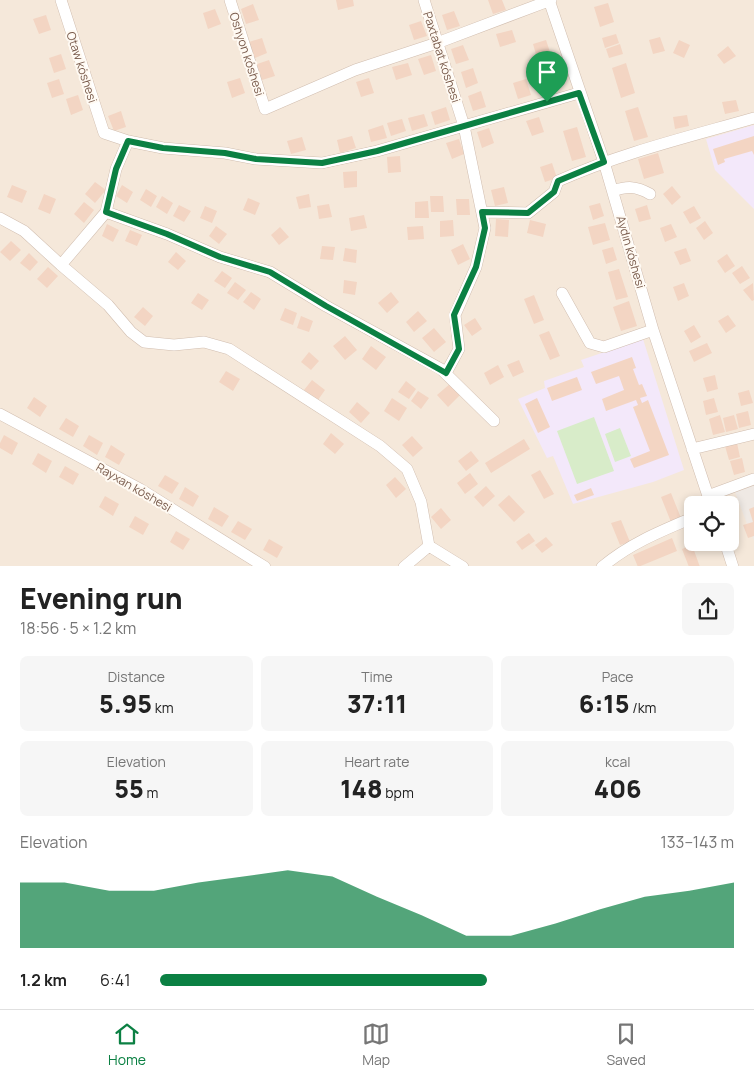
<!DOCTYPE html>
<meta charset="utf-8">
<style>
:root{--surface:#fff;--page:#f6f6f6;--text:#222;--muted:#767676;--line:#e0e0e0;--accent:#0b8043}
body{margin:0;font-family:Manrope,sans-serif;background:var(--page);color:var(--text);height:100vh;display:flex;flex-direction:column;font-size:19px;white-space:nowrap}
*{box-sizing:border-box;margin:0}
p{font-size:16px;color:var(--muted)}
.icon{flex:none;width:28px;height:28px;fill:none;stroke:currentColor;stroke-width:2;stroke-linecap:round;stroke-linejoin:round}
.map{position:relative;height:566px;overflow:hidden}
.panel{display:flex;flex-direction:column;background:var(--surface);flex:1}
.panel>*{flex:none}
.tools{position:absolute;left:684px;top:496px;display:grid;gap:10px}
.tools a{display:grid;place-items:center;width:55px;height:55px;border-radius:8px;background:var(--surface);box-shadow:0 2px 8px #0003;font-size:25px}
.pin{position:absolute;display:grid;place-items:center;width:42px;height:42px;color:#fff;margin:-51px -21px;border-radius:50% 50% 50% 0;rotate:-45deg;box-shadow:0 0 5px #0007}
.pin .icon{rotate:45deg}
.round{display:grid;place-items:center;flex:none;width:52px;height:52px;border-radius:8px;background:var(--page)}
.headline{display:flex;align-items:center;justify-content:space-between;height:85px;padding:0 20px}
h1{font-size:28px;font-weight:800;line-height:38px}
.metrics{display:grid;grid-template-columns:repeat(3,1fr);gap:8px;height:85px;padding:5px 20px}
.metrics div{display:grid;align-content:center;border-radius:8px;background:var(--page);text-align:center}
.metrics b{font-size:25px;font-weight:800}
.metrics small{font-size:14px;font-weight:400}
.metrics p{font-size:14px}
.chart{height:140px;padding:10px 20px}
.chart p{display:flex;justify-content:space-between}
.chart svg{width:100%;height:90px;margin-top:5px;fill:var(--accent);opacity:.7}
ul{padding:0 20px;list-style:none;font-size:16px}
li{display:grid;grid-template-columns:80px 60px 1fr;align-items:center;height:38px}
li i{height:12px;border-radius:6px;background:var(--accent)}
.menu{display:flex;justify-content:space-around;align-items:center;height:70px;border-top:1px solid var(--line);background:var(--surface);font-size:14px;color:var(--muted)}
.menu a{display:grid;justify-items:center;gap:2px}
.menu .on{color:var(--accent)}
.map>svg:first-child{display:block}
.residential{fill:#f5e8da;fill-rule:evenodd}
.industrial{fill:#efe9e4}
.education{fill:#f3e8fa}
.green{fill:#d8ecc9}
.building{fill:#f3d5c3}
.lines{fill:none;stroke-linecap:round;stroke-linejoin:round}
.minor-casing{stroke:#d1beb0;stroke-width:12}
.minor{stroke:#fff;stroke-width:11}
.route-casing{stroke:#fff;stroke-width:10}
.route{stroke:#0b8043;stroke-width:6}
.labels{text-anchor:middle;dominant-baseline:central;stroke-width:4;stroke-linejoin:round;paint-order:stroke}
.street-label{font-size:12px;fill:#7a5c4d;stroke:#fffaf3}
</style>
<div class="map">
<svg width="754" height="567" viewBox="0 0 754 567">
<rect width="100%" height="100%" fill="#fdf6ec"/>
<path class="residential" d="M0,0H754V566H0ZM692,505H730V542H692Z"/>
<path class="industrial" d="M754,485V540L752,536L748,538L743,525L747,524L735,492Z"/>
<path class="education" d="M754,125V209L715,170L706,139Z
M643,339L684,470L653,482L573,504L553,456L547,458L518,399L545,388L544,381L584,367L581,360Z"/>
<path class="green" d="M594,417L614,471L577,484L557,431Z
M620,428L631,456L615,462L605,434Z"/>
<path class="building" d="M336,0H353L354,6L338,10Z
M488,0H502L506,10L493,14Z
M608,3L614,22L600,27L597,17L605,14L597,17L594,7Z
M253,4L259,20L246,24L241,9Z
M215,9L221,24L208,29L203,13Z
M454,11L460,26L447,30L442,15Z
M46,15L51,30L39,34L33,19Z
M421,21L427,36L414,40L409,25Z
M512,30L516,42L500,47L496,34Z
M616,34L619,43L605,48L602,38Z
M660,37L665,51L653,54L649,40Z
M262,38L267,53L255,58L249,42Z
M546,40L556,70L542,75L533,44Z
M679,40L690,45L684,58L673,53Z
M620,44L623,54L609,58L606,49Z
M463,45L469,60L456,64L451,49Z
M728,46L736,56L724,64L717,55Z
M61,54L66,69L54,73L49,58Z
M431,55L436,71L424,75L418,59Z
M269,60L275,76L262,80L257,64Z
M408,63L412,75L396,80L392,67Z
M626,63L635,93L621,98L612,68Z
M473,68L478,83L466,88L461,72Z
M240,78L245,93L232,98L227,82Z
M369,78L374,93L361,97L356,82Z
M59,79L64,94L52,98L47,83Z
M526,79L531,95L518,99L513,83Z
M481,91L486,107L473,111L468,96Z
M78,95L83,110L71,115L66,99Z
M736,100L739,111L725,114L722,102Z
M446,107L450,120L435,125L431,112Z
M638,107L648,137L634,141L625,111Z
M121,111L126,127L114,131L108,116Z
M424,114L428,126L412,131L408,118Z
M687,115L689,126L675,129L673,117Z
M539,117L544,132L532,136L526,121Z
M402,119L406,131L391,136L387,123Z
M383,125L387,138L371,142L368,130Z
M577,127L586,157L572,161L563,131Z
M489,128L494,143L482,148L477,132Z
M352,136L356,148L340,153L337,140Z
M754,136V155L752,151L724,159L725,162L718,165L713,149Z
M302,137L306,150L291,154L287,141Z
M459,139L464,154L452,159L446,143Z
M658,153L664,173L644,179L638,159Z
M400,156L401,172L388,173L387,157Z
M552,163L557,178L545,182L540,167Z
M357,171V187L344,188L343,172Z
M95,182L106,190L95,203L85,194Z
M12,185L27,191L22,203L7,197Z
M122,185L133,192L127,203L116,196Z
M672,186L681,197L672,205L663,194Z
M504,187L508,203L495,206L491,190Z
M146,189L157,196L151,207L140,200Z
M44,194L56,199L50,214L38,209Z
M309,194L311,207L299,209L296,197Z
M162,196L173,203L167,214L156,207Z
M430,196H443L444,212H431Z
M248,198L260,203L255,215L243,210Z
M456,199H469L470,215H457Z
M428,201L429,218H415V202Z
M84,202L94,210L84,223L74,214Z
M600,203L604,216L593,220L589,206Z
M329,204L332,217L319,219L317,206Z
M179,205L191,211L184,222L173,216Z
M647,205L651,219L639,222L635,209Z
M205,206L217,211L212,223L200,218Z
M694,206L701,218L690,224L683,212Z
M364,215L367,228L351,231L349,218Z
M496,219L509,220L508,237L495,236Z
M453,220L454,236L440,237V221Z
M530,220L546,224L543,237L527,233Z
M705,221L713,233L704,240L696,228Z
M605,223L610,240L593,245L588,227Z
M107,224L119,230L113,242L102,236Z
M671,224L677,237L665,242L660,228Z
M216,226L227,234L219,244L209,236Z
M423,226L424,239L408,240L407,227Z
M280,227L289,237L279,245L271,235Z
M130,230L142,235L137,246L125,241Z
M11,241L21,250L10,261L0,252Z
M463,244L470,259L458,265L451,250Z
M322,246L335,247L333,260L320,259Z
M613,247L617,260L606,264L602,250Z
M345,248L357,250L356,263L343,261Z
M686,248L691,261L680,265L674,252Z
M176,252L186,261L178,270L168,262Z
M29,253L38,262L30,271L20,263Z
M727,254L735,266L725,273L717,261Z
M742,266L750,278L740,284L732,273Z
M48,267L58,276L47,288L37,279Z
M619,269L628,297L616,300L608,272Z
M222,271L232,278L225,288L214,281Z
M344,280L357,282L355,295L343,293Z
M235,282L246,290L238,300L227,293Z
M684,283L689,296L678,301L673,287Z
M753,283L754,300L752,301L743,290Z
M251,292L261,299L254,310L243,302Z
M391,292L399,302L387,313L378,303Z
M198,293L209,300L202,310L191,303Z
M534,295L544,320L534,324L524,299Z
M629,301L637,326L621,331L613,307Z
M143,307L153,316L145,326L134,317Z
M285,308L297,313L293,325L280,320Z
M418,311L427,321L414,332L406,322Z
M728,315L736,326L726,333L718,321Z
M301,316L313,321L309,332L297,328Z
M475,318L482,329L472,336L464,325Z
M694,325L701,337L691,343L684,331Z
M434,328L446,342L434,352L422,338Z
M549,331L560,356L550,360L539,335Z
M345,336L357,350L345,360L333,346Z
M707,343L712,353L694,362L689,351Z
M371,346L386,357L376,370L362,359Z
M309,352L319,361L311,370L301,362Z
M632,357L636,368L633,369L639,385L642,384L647,396L640,398L642,403L648,400L669,455L634,468L630,459L650,451L633,407L638,405L636,400L606,411L602,399L624,390L619,376L596,384L591,372Z
M519,360L524,372L513,377L507,365Z
M498,365L504,377L490,385L484,373Z
M226,371L240,379L233,391L219,382Z
M715,375L718,389L707,392L703,378Z
M577,377L582,390L552,401L547,388Z
M312,380L325,390L318,400L304,390Z
M406,381L416,389L409,399L398,392Z
M451,383L461,394L448,407L437,395Z
M749,390L753,403L741,406L738,393Z
M418,391L429,398L421,409L411,401Z
M34,397L47,406L40,417L27,408Z
M392,398L407,408L399,421L384,411Z
M537,398L550,427L538,433L525,404Z
M714,398L718,412L706,415L703,401Z
M357,402L370,413L361,423L349,412Z
M748,411L751,425L739,428L736,414Z
M720,415L725,432L713,435L709,419Z
M734,415L738,429L726,432L723,418Z
M66,418L79,426L73,437L59,429Z
M331,433L344,444L335,454L323,444Z
M4,435L18,443L12,455L0,448V443Z
M89,435L103,443L97,455L83,446Z
M412,436L423,448L413,457L402,445Z
M524,439L530,449L491,473L485,463Z
M737,443L740,457L729,460L725,446Z
M111,445L125,454L119,465L105,457Z
M471,451L479,461L466,471L458,461Z
M38,453L52,461L46,473L32,464Z
M742,458L745,472L734,475L730,461Z
M65,466L79,474L73,485L59,477Z
M540,470L554,494L544,499L531,475Z
M470,473L478,484L465,494L457,483Z
M165,475L179,483L172,494L158,486Z
M395,477L406,489L396,498L386,485Z
M486,486L495,496L483,507L474,497Z
M185,487L199,496L193,507L179,499Z
M591,488L594,495L577,501L574,495Z
M671,493L681,518L671,522L661,497Z
M509,495L525,512L514,522L498,505Z
M105,496L119,504L113,516L99,507Z
M214,507L229,516L222,527L208,519Z
M754,507V536L748,538L743,525L753,522L749,509Z
M441,508L451,520L441,529L431,517Z
M135,516L149,524L143,535L129,527Z
M621,520L630,542L620,545L611,523Z
M238,521L252,529L245,540L231,532Z
M176,531L190,539L183,550L170,542Z
M529,533L535,541L522,550L516,542Z
M546,537L553,545L542,553L535,545Z
M672,538L677,551L638,567L633,555Z
M269,539L283,547L277,558L263,550Z
M692,545L700,567H689L682,549Z"/>
<g class="lines">
<g class="minor-casing">
<path id="minor" d="M61,0L104,133L128,141L163,148L225,153L256,159L322,163L377,151L579,93
M230,0L265,109L355,70L437,43L551,0
M424,0L464,126L485,228L476,267L455,315L459,349L446,373
M549,0L604,162L653,330L711,505
M613,191C627,186 636,186 650,194
M106,212L167,234L220,257L270,272L326,306L441,369L494,421
M482,212L528,213L554,192L558,181C621,153 688,137 754,118
M0,218L24,231L61,265L108,305L131,332L144,342L174,345L204,342L229,349L380,446L407,469L421,502L429,546L463,567
M61,265L106,212L116,169L128,141
M562,293L590,343L604,347L653,330
M0,414L140,489L265,567
M692,449L754,434
M708,496L754,479
M725,542L733,567
M404,567L429,546
M602,567C629,544 661,531 692,518"/>
</g>
<use href="#minor" class="minor"/>
</g>
<g class="lines">
<g class="route-casing">
<path id="route" d="M579,93L604,162L558,181L554,192L528,213L482,212L485,228L476,267L454,315L459,349L446,373L326,306L270,272L220,257L167,234L106,212L116,169L128,141L163,148L225,153L256,159L322,163L377,151Z"/>
</g>
<use href="#route" class="route"/>
</g>
<g class="labels">
<g class="street-label">
<text transform="translate(247 54) rotate(72)">Oshyon kóshesi</text>
<text transform="translate(442 57) rotate(72)">Paxtabat kóshesi</text>
<text transform="translate(82 67) rotate(72)">Otaw kóshesi</text>
<text transform="translate(631 252) rotate(74)">Aydın kóshesi</text>
<text transform="translate(134 487) rotate(30)">Rayxan kóshesi</text>
</g>
</g>
</svg>
<div class="tools">
<a><svg class="icon" aria-label="locate" viewBox="0 0 24 24"><circle cx="12" cy="12" r="6"/><path d="M12 2v4M12 18v4M2 12h4M18 12h4"/></svg></a>
</div>
<div class="pin" style="left:547px;top:102px;background:#1e9e55"><svg class="icon" aria-label="arrive" viewBox="0 0 24 24"><path d="M6 21V4h12l-3 4 3 4H6"/></svg></div>
</div>
<section class="panel">
<div class="headline"><div><h1>Evening run</h1><p>18:56 · 5 × 1.2 km</p></div><a class="round"><svg class="icon" aria-label="share" viewBox="0 0 24 24"><path d="M12 15V3M7 8l5-5 5 5M5 13v7h14v-7"/></svg></a></div>
<div class="metrics">
<div><p>Distance</p><b>5.95<small> km</small></b></div>
<div><p>Time</p><b>37:11</b></div>
<div><p>Pace</p><b>6:15<small> /km</small></b></div>
</div>
<div class="metrics">
<div><p>Elevation</p><b>55<small> m</small></b></div>
<div><p>Heart rate</p><b>148<small> bpm</small></b></div>
<div><p>kcal</p><b>406</b></div>
</div>
<div class="chart"><p><span>Elevation</span>133–143 m</p>
<svg viewBox="0 0 160 44" preserveAspectRatio="none"><path d="M0 44V12L10 12L20 16L30 16L40 12L50 9L60 6L70 9L80 19L90 28L100 38L110 38L120 32L130 25L140 19L150 16L160 12V44z"/></svg>
</div>
<ul>
<li><b>1.2 km</b>6:41<i style="width:57%"></i></li>
</ul>
</section>
<nav class="menu">
<a class="on"><svg class="icon" aria-label="home" viewBox="0 0 24 24"><path d="M3 11l9-7 9 7M6 9v11h12V9"/></svg>Home</a>
<a><svg class="icon" aria-label="map" viewBox="0 0 24 24"><path d="M3 6l6-2 6 2 6-2v14l-6 2-6-2-6 2zM9 4v14M15 6v14"/></svg>Map</a>
<a><svg class="icon" aria-label="saved" viewBox="0 0 24 24"><path d="M7 4h10v16l-5-4-5 4z"/></svg>Saved</a>
</nav>
